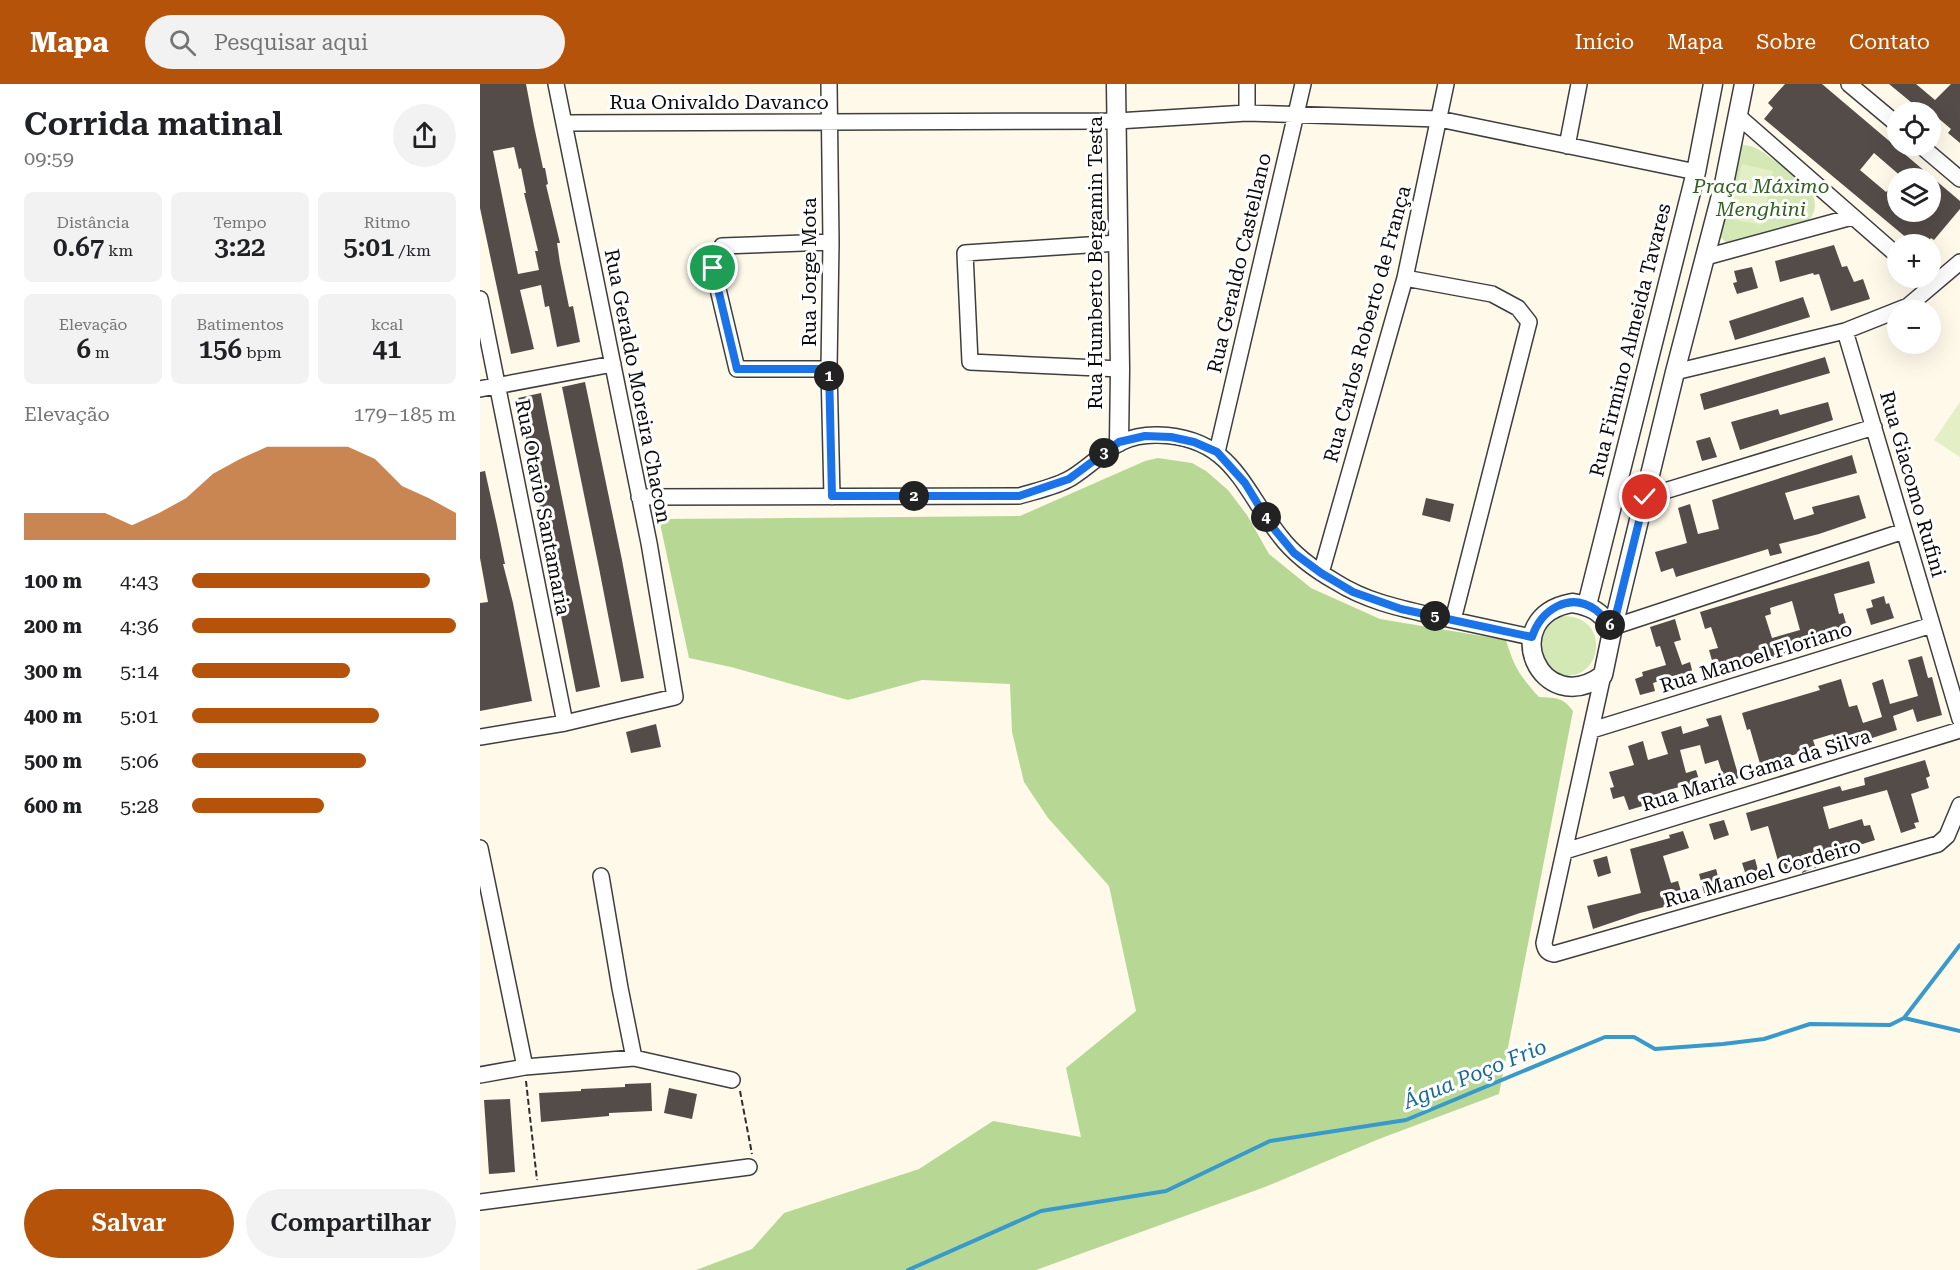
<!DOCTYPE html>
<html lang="pt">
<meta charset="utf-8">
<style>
:root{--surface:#fff;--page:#f2f2f2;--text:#202124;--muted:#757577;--accent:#b45309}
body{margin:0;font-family:"Roboto Serif",serif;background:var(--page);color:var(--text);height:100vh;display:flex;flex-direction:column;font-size:22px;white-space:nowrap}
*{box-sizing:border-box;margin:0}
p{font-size:20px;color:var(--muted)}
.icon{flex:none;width:33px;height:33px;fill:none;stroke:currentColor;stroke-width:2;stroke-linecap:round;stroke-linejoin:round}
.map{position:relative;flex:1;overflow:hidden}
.panel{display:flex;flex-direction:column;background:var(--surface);width:480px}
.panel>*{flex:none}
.fabs{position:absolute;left:1407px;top:18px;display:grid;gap:12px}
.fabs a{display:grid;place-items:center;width:54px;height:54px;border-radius:50%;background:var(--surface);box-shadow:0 6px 24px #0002;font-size:30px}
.pin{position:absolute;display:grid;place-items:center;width:51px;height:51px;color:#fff;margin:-26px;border:3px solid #fff;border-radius:50%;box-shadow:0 2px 6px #0007}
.km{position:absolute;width:30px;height:30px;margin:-15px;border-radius:50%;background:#222;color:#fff;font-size:16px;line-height:30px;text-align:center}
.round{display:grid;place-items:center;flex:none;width:63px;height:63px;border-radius:32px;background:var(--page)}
.overview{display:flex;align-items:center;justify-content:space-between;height:102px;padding:0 24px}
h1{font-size:33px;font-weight:600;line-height:45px}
.figures{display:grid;grid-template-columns:repeat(3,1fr);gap:9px;height:102px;padding:6px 24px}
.figures div{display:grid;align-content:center;border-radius:9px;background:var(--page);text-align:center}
.figures b{font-size:26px;font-weight:600}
.figures small{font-size:16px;font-weight:400}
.figures p{font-size:16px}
.chart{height:168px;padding:12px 24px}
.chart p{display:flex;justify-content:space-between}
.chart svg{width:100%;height:108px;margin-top:6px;fill:var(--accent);opacity:.7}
.primary-button{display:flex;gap:12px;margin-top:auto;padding:12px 24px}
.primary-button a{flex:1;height:69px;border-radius:36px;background:var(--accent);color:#fff;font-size:24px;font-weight:600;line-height:69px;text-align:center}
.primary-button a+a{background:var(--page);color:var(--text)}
ul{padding:0 24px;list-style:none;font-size:20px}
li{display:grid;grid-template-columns:96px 72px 1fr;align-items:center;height:45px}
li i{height:15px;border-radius:8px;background:var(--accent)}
header{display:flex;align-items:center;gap:36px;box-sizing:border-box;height:84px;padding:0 30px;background:var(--accent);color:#fff}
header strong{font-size:28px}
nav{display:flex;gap:33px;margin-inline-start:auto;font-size:21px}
.search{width:420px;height:54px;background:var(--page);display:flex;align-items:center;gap:15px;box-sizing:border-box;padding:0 21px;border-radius:33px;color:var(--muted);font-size:22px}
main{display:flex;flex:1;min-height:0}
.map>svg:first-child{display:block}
.green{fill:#d3e8b5}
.forest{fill:#b7d894}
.pitch{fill:#e4efc6}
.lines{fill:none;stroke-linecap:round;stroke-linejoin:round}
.stream{stroke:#379acb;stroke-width:4}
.building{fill:#544c48;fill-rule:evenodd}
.minor-casing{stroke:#3e3e3e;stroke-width:18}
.tertiary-casing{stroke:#3e3e3e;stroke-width:21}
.path{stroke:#2d2d2d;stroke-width:2;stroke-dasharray:6 3;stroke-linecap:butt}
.minor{stroke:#fff;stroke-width:15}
.tertiary{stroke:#fff;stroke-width:18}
.route-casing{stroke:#fff;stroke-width:12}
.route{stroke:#1a73e8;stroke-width:8}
.labels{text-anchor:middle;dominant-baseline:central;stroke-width:6;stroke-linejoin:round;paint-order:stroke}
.street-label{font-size:20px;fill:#0b0b0b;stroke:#fff}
.park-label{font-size:20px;font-style:italic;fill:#30611d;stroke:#fff}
.water-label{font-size:21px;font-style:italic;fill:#176a9b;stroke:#fff}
</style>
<header>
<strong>Mapa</strong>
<div class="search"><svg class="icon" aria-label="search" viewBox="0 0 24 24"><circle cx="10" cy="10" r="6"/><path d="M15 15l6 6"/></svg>Pesquisar aqui</div>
<nav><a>Início</a><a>Mapa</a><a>Sobre</a><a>Contato</a></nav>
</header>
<main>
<section class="panel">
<div class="overview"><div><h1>Corrida matinal</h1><p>09:59</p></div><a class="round"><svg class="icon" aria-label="share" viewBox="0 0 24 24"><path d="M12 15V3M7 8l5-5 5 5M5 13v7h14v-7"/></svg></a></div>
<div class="figures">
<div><p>Distância</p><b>0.67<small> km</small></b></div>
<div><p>Tempo</p><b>3:22</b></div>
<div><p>Ritmo</p><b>5:01<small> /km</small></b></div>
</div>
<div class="figures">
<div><p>Elevação</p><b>6<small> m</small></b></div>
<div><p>Batimentos</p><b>156<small> bpm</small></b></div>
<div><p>kcal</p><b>41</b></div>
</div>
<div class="chart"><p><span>Elevação</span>179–185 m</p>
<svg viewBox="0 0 160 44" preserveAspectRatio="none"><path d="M0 44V33L10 33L20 33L30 33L40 38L50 33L60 27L70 17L80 11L90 6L100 6L110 6L120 6L130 11L140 22L150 27L160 33V44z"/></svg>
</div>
<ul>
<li><b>100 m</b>4:43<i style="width:90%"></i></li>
<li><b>200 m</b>4:36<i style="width:100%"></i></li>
<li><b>300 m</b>5:14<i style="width:60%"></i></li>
<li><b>400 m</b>5:01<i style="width:71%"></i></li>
<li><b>500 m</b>5:06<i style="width:66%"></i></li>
<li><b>600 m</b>5:28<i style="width:50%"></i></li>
</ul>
<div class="primary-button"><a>Salvar</a><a>Compartilhar</a></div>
</section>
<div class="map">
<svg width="1480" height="1186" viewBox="0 0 1480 1186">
<rect width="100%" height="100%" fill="#fff9ea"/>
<path class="green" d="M1261,61C1276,60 1286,71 1298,79C1318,93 1351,113 1326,140L1248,160L1238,151Z
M1081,532C1134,530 1122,602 1079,590C1074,588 1066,584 1064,579C1061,571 1061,560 1059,551L1072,536Z"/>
<path class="forest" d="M678,374L712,379L726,387L748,406L767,431L789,470L831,504L900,535L1026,556C1034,583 1040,592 1059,613C1076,614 1083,613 1093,627L1019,1010L899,1055L785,1103L556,1186H216L272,1165L304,1129L439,1085L513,1037L601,1053L586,984L656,927L629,802L568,734L544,698L532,648L530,600L442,596L368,616L251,583L209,574L179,435L540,432L665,377Z"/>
<path class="pitch" d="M1262,80L1293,87L1282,141L1250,135Z
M1480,318V373L1454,356Z"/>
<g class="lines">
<path class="stream" d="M1424,934L1480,861
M428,1186L561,1127L686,1107L790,1057L926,1036L1125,953H1154L1175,965L1243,960L1284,955L1330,940L1410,941L1424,934L1480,947"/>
</g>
<path class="building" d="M0,0H46L54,42L63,84H65L68,100L66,101L80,159H77L80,179L89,223L93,222L100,258L77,263L69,222L65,223L61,201L40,206L54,265L31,270L0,124ZM34,63L39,85L41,84L46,109H44L58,167H55L59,186L38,190L13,67Z
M1305,0H1342L1480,117V125L1454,156L1451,154L1446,160H1434L1284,35L1293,24L1288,19ZM1394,69L1423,94H1450V128H1418V95L1406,108L1380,86Z
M1409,0H1436L1455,16L1471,0H1480V59L1468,49L1471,45L1451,28H1443Z
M1354,161L1362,183L1367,182L1374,198L1383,195L1390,215L1351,227L1339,190L1334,191L1333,189L1300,198L1295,177Z
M1272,183L1278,204L1257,210L1253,199L1257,198L1254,187Z
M1323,213L1330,233L1255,256L1249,237Z
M1345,273L1350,289L1224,326L1220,310Z
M105,298L142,476L164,594L141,598L119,484L82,303Z
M61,309L120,603L96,608L38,314Z
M1348,318L1353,336L1260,366L1251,338L1298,325L1300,331Z
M1230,353L1237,373L1222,377L1216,357Z
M1372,371L1377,389L1305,409L1314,436L1334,430L1332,423L1379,411L1386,434L1339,450L1299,460L1302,469L1290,472L1288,465L1196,493L1193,484L1181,488L1175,468L1207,459L1198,424L1210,420L1218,450L1239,445L1232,416Z
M5,387L17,441L25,480H23L33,519L52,617L0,627V519L8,518L0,474V388Z
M946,414L974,420L970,438L942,431Z
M1389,477L1395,499L1354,510L1359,530L1363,529L1369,550L1278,578L1276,573L1252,580L1253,585L1240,589L1237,579L1233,580L1229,566L1238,564L1231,543L1225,545L1220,528ZM1312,517L1320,546L1292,554L1285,532L1291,530L1290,524Z
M1404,512L1406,520L1409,519L1414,534L1391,541L1386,525L1393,523L1391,516Z
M1195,535L1201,556L1194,558L1202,581L1210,578L1215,598L1201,602L1198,591L1173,599L1175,607L1160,611L1155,595L1163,592L1162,588L1186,581L1180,562L1176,563L1170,543Z
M1442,572L1448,594L1452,593L1462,631L1437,638L1433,625L1413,632L1417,646L1361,664L1359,655L1355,656L1353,650L1333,656L1337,668L1321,673L1320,669L1296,676L1297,679L1281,683L1270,645L1267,646L1262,629L1340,606L1338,602L1361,595L1369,623L1377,621L1383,639L1402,633L1392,599L1403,595L1410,620L1438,612L1428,576Z
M1241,631L1259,694L1245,698L1238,676L1225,680L1220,661L1200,666L1206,689L1216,686L1222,705L1205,710L1203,702L1181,708L1183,716L1149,726L1144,712L1133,715L1130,704L1134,703L1129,688L1154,681L1148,662L1163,657L1168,676L1188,670L1181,648L1201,642L1203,650L1229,642L1226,635Z
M176,640L181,663L151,669L146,648Z
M1445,676L1450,692L1446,694L1449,704L1431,710L1439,738L1434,739L1436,744L1421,749L1407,706L1343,723L1349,745L1382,735L1384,742L1390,741L1395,756L1340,774L1342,781L1322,789L1321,783L1306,787L1302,776L1298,777L1288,742L1271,747L1266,729L1360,702L1362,707L1385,701L1384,694Z
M1244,736L1249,751L1234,756L1229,740Z
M1203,747L1209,764L1183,772L1191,799L1198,797L1204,818L1160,829L1113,845L1107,822L1161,809L1150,765L1190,754L1189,751Z
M1127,772L1131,789L1118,793L1113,776Z
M1275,775L1280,794L1268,797L1262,779Z
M1236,785L1242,807L1225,812L1219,790Z
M171,999L172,1027L129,1029V1032L61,1038L59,1009L101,1007V1005L145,1003V1000Z
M189,1004L217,1010L212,1035L184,1029Z
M30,1015L35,1088L9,1090L4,1016Z"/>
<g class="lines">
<g class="minor-casing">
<path id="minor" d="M349,0L351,158L349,285L352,413
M767,0V29
M1369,0L1418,41
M1258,32L1418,172
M84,39L637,37L767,29L959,35L1216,88
M1087,62L1099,0
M1441,62L1480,95
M638,159L485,169L490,278L640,285
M1226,173L1372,133
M925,194L1012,210L1038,224L1049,238L973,536
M0,215L85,639
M1365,247L1480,635
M349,285H257L233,184L242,162L351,158
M1195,288L1365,247L1428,222L1480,178
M0,305L133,280
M737,368L823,0
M159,413L539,412C555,407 576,403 591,394C623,374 635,350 678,351C752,353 762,404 800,452C815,472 835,486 856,498C886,517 919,524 954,532C986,539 1019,546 1051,553
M1165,413L1394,343
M841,489L925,194L966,0
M1133,543L1424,447
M1123,591L1064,859C1065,866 1067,869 1074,870L1458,760L1467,752L1480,721
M1112,646L1452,541
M0,653L85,639L195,613L169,459L76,0
M0,764L45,983
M1085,767L1480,646
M121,792L140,904L154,974
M0,991L45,983L154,974L252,996
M0,1118L269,1083"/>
</g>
<g class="tertiary-casing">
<path id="tertiary" d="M636,0L640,285L639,358
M1092,519C1113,522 1119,528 1133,543L1123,591C1061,637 1015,533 1092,519Z
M1107,521L1216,88L1233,0
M1133,543L1195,288L1244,100L1264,0"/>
</g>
<path class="path" d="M46,997L57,1096
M260,1007L272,1070"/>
<use href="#minor" class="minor"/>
<use href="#tertiary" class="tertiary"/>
</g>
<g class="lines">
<g class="route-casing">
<path id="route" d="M233,184L257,285H349L352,412H539L589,395L639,358L665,352L691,353L714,358L737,368L765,399L790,440L814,469L841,489L873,508L921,525L1052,553C1061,526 1089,507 1116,526C1122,531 1128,538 1133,543L1165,413"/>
</g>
<use href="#route" class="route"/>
</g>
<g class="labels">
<g class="street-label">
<text x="239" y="18">Rua Onivaldo Davanco</text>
<text transform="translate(615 179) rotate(-90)">Rua Humberto Bergamin Testa</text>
<text transform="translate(759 179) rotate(-77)">Rua Geraldo Castellano</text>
<text transform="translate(329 188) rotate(-90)">Rua Jorge Mota</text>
<text transform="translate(887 240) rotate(-75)">Rua Carlos Roberto de França</text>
<text transform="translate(1150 256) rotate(-76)">Rua Firmino Almeida Tavares</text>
<text transform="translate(158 302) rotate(79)">Rua Geraldo Moreira Chacon</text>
<text transform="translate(1433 400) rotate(74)">Rua Giacomo Rufini</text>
<text transform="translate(63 423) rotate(79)">Rua Otavio Santamaria</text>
<text transform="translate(1276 573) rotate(-17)">Rua Manoel Floriano</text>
<text transform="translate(1276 686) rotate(-17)">Rua Maria Gama da Silva</text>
<text transform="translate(1282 789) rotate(-16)">Rua Manoel Cordeiro</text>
</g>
<g class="park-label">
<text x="1281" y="102">Praça Máximo<tspan x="1281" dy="23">Menghini</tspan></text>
</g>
<g class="water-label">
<text transform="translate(995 990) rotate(-22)">Água Poço Frio</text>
</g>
</g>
</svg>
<div class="fabs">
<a><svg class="icon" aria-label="locate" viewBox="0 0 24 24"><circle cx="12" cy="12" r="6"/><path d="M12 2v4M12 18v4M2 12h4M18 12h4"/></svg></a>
<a><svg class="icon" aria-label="layers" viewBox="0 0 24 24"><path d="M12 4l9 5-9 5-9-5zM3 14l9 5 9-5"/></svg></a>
<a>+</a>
<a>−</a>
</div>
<div class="pin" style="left:233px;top:184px;background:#1e9e55"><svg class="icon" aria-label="arrive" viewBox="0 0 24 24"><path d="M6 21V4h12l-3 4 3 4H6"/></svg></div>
<div class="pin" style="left:1165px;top:413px;background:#d93025"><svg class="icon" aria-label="check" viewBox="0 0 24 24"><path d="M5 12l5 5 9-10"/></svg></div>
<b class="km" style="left:349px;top:292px">1</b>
<b class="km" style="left:434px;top:412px">2</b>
<b class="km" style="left:624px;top:369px">3</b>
<b class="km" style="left:786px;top:433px">4</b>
<b class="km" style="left:955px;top:532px">5</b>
<b class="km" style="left:1130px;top:541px">6</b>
</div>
</main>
